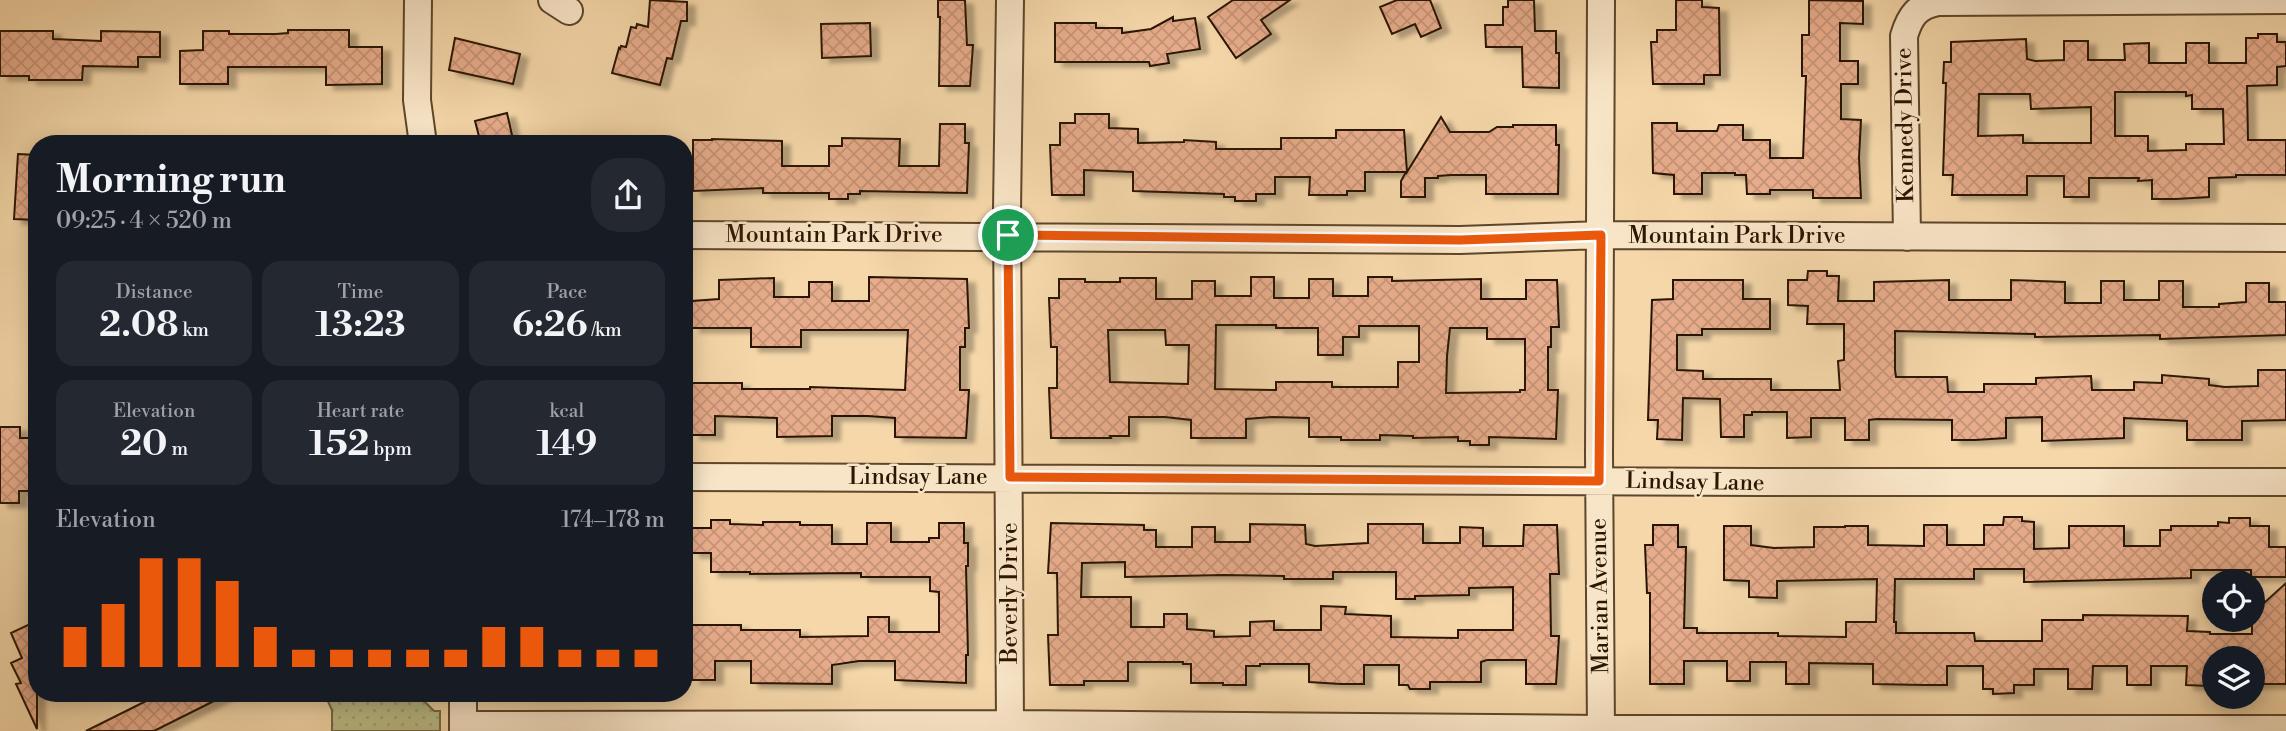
<!DOCTYPE html>
<meta charset="utf-8">
<style>
:root{--surface:#171b24;--page:#242831;--text:#f1f3f6;--muted:#9ea1a6;--accent:#ea580c}
body{margin:0;font-family:"Libre Bodoni",serif;background:var(--page);color:var(--text);height:100vh;display:flex;flex-direction:column;font-size:26px;white-space:nowrap}
*{box-sizing:border-box;margin:0}
p{font-size:23px;color:var(--muted)}
.icon{flex:none;width:38px;height:38px;fill:none;stroke:currentColor;stroke-width:2;stroke-linecap:round;stroke-linejoin:round}
.map{position:relative;flex:1;overflow:hidden}
.side{position:absolute;left:28px;top:135px;width:665px;height:567px;display:flex;flex-direction:column;background:var(--surface);border-radius:28px;box-shadow:0 4px 18px #0003}
.side>*{flex:none}
.tools{position:absolute;left:2202px;top:569px;display:grid;gap:14px}
.tools a{display:grid;place-items:center;width:63px;height:63px;border-radius:50%;background:var(--surface);box-shadow:0 4px 18px #0003;font-size:35px}
.pin{position:absolute;display:grid;place-items:center;width:60px;height:60px;color:#fff;margin:-30px;border:4px solid #fff;border-radius:50%;box-shadow:0 2px 7px #0007}
.round{display:grid;place-items:center;flex:none;width:74px;height:74px;border-radius:28px;background:var(--page)}
.head{display:flex;align-items:center;justify-content:space-between;height:119px;padding:0 28px}
h1{font-size:38px;font-weight:800;line-height:52px}
.figures{display:grid;grid-template-columns:repeat(3,1fr);gap:10px;height:119px;padding:7px 28px}
.figures div{display:grid;align-content:center;border-radius:18px;background:var(--page);text-align:center}
.figures b{font-size:35px;font-weight:800}
.figures small{font-size:19px;font-weight:400}
.figures p{font-size:19px}
.chart{height:196px;padding:14px 28px}
.chart p{display:flex;justify-content:space-between}
.chart svg{width:100%;height:126px;margin-top:7px;stroke:var(--accent);stroke-width:6}
.map>svg:first-child{display:block}
.green{fill:url(#green-dots);stroke:#746a44;stroke-width:2}
.building{fill:url(#building-cross-hatch);stroke:#2c1600;stroke-width:2;fill-rule:evenodd;filter:url(#shadow)}
.lines{fill:none;stroke-linecap:round;stroke-linejoin:round}
.street-casing{stroke:#5e462a;stroke-width:30}
.street{stroke:#f8e5c7;stroke-width:26}
.route-casing{stroke:#fff;stroke-width:14}
.route{stroke:#ea580c;stroke-width:9}
.labels{text-anchor:middle;dominant-baseline:central;stroke-width:5;stroke-linejoin:round;paint-order:stroke}
.street-label{font-size:23px;fill:#2c1600;stroke:#f8e5c7}
</style>
<div class="map">
<svg width="2286" height="731" viewBox="0 0 2286 731">
<defs>
<pattern id="green-dots" width="8" height="8" patternUnits="userSpaceOnUse" patternTransform="scale(1.75)"><rect width="8" height="8" fill="#bbbe89"/><path d="M2 2h.1M6 6h.1" fill="none" stroke="#a1a374" stroke-width="1.8" stroke-linecap="round"/></pattern>
<pattern id="building-cross-hatch" width="8" height="8" patternUnits="userSpaceOnUse" patternTransform="scale(1.75)"><rect width="8" height="8" fill="#e7ac8b"/><path d="M0 0l8 8M0 8l8-8" fill="none" stroke="#c69376"/></pattern>
<filter id="shadow"><feDropShadow dx="8" dy="4.5" stdDeviation="2" flood-color="#0004"/></filter>
</defs>
<rect width="100%" height="100%" fill="#f5d7a9"/>
<filter id="stains"><feTurbulence type="fractalNoise" baseFrequency=".00286" numOctaves="4"/><feColorMatrix values="0 0 0 0 .2 0 0 0 0 .09 0 0 0 0 .02 0 0 0 .5 -.17"/></filter>
<radialGradient id="worn" r=".72"><stop offset=".6" stop-color="#630" stop-opacity="0"/><stop offset="1" stop-color="#630" stop-opacity=".3"/></radialGradient>
<path class="green" d="M324,693H416L434,711H440V731H332V710Z"/>
<path class="building" d="M650,0L687,2V21H681L672,59L667,58L660,85L612,73L619,48L620,49L621,46L626,47L631,27L636,28L637,24L648,27Z
M938,0H965L967,45H973L970,86H939L940,17H938Z
M1233,0H1290L1261,20L1271,34L1236,58L1208,17Z
M1397,0H1430L1441,28L1421,37L1415,24L1392,34L1380,7Z
M1508,0H1534L1535,31H1556V53H1559V88L1523,87L1522,47H1486L1485,25H1503V7H1508Z
M1676,0H1702V7L1719,8L1720,75H1704V84H1653L1651,42H1657V30H1676Z
M1809,0L1863,1V24L1840,23V61H1858V84H1841V119L1861,120L1859,158L1861,198H1813V190H1770V194H1747L1746,175H1735V173H1702V194H1674V175L1653,173L1652,123H1677V131H1717L1719,125H1743V140H1770V158H1803L1806,76H1802V35H1809Z
M1173,17V21L1195,18L1200,49L1167,54L1169,63L1150,66L1149,62H1055V23H1096V28H1122V33L1151,29Z
M870,23L871,56L822,58L821,24Z
M288,30H349V47H382V84L326,85V67H228V84H180V51L203,50V31H229V34H276L288,33Z
M0,31H53V39L101,41V31L160,32V57H138V67L83,66L82,80H29V76H0Z
M2258,34H2277V42H2286V66L2277,67V85L2247,86L2248,140H2286V175H2236V177L2209,178V197L2176,199H2152V180L2138,181L2139,178H2089V197H2064V176H2027V195H1952L1953,175H1943L1946,83H1943L1944,62H1951V42L2026,39L2027,59L2035,61L2064,60V41H2088V60H2125L2124,44L2149,43V63H2186V43H2209V63H2246V38H2258ZM2115,92H2186V96L2192,95V109H2223L2224,144H2186V150L2148,151V136H2115ZM1979,94H2030L2031,109L2091,107V143H2023V135L1978,136Z
M455,38L520,54L513,84L449,70Z
M507,113L514,144H481L475,121Z
M1075,114H1109V128L1138,129V143L1184,142V140L1216,142V149H1281V138H1336V130H1404L1407,172L1441,117L1450,132H1489L1497,127H1513V125H1556V145H1559L1558,194H1486V175H1451L1438,176V178H1425V197H1401V181L1406,172H1365V191H1347V195H1309L1310,177H1275V194H1256V201H1235V197H1224V194L1133,191V172L1084,170V195H1052L1050,145H1060V123H1075Z
M940,124H965V143H969L967,193L860,191V194H848V199H829V193H763V188L693,191V140H712V139L782,141V166H829V146H842V138L900,139L899,166H939Z
M18,154L37,155V220L14,219Z
M1808,271H1827V276H1839L1838,301H1874V282L1949,280V300H2011V280L2065,282V303H2101V281H2124V300H2159V281H2183V307H2219V304L2246,302V283H2269V302H2286V335L2160,339V335L2035,337V334L1895,331V370L1896,377H1947L1948,392H1984V384H2036V378L2091,376L2092,390H2134V382L2162,383V375L2209,379V385L2225,387L2258,386V370H2286V420L2242,421V440H2187V421L2124,418V438L2042,441V417L2006,418V438L1975,440H1952V420L1877,419L1869,420V440H1845V418H1811V437L1787,438V412H1752V415H1744V437H1721L1720,399L1683,398L1682,440L1657,439L1658,420H1648L1652,300L1673,299V280H1743V299H1770V329H1702V335H1677V370L1703,371V379H1771V390H1840L1838,361L1844,360V324H1807L1808,306L1788,305V280H1807Z
M869,277L967,279L969,328H965V347H960V390H969L966,438L895,437V418L868,416H832V436L777,437V418L715,416V435H692V383H742V389H810V387L905,390L908,330H801V347H751V328H692V301L719,299V280L774,278V297H809V282H832V301H869Z
M1251,277H1274V298H1309V279H1333V296H1368V277H1392V281L1481,279V299H1526V280H1557L1559,327H1551V347H1548V390H1558L1556,439L1489,437V445H1470V441H1458V437L1413,438V436L1380,435V440H1341V437H1309V418L1273,417L1246,419V438H1191V420L1165,417H1129V436H1110L1111,438H1051L1049,388H1057V347H1051L1049,298H1059V279H1085V282H1120V278H1156V299H1192V281H1215V296H1251ZM1216,325H1276V328H1318V355H1343V337H1359V326H1419V362H1398V387H1332V382H1276V390L1215,389ZM1450,328H1487V339H1525V390H1520V392L1446,393L1447,356ZM1108,330H1165L1166,345H1189L1188,384L1110,382Z
M0,427H20V438H37V491H19V503H0Z
M2004,517H2022V521L2034,522V549L2069,548V526H2124V546H2160V530H2171V526H2218V522L2229,523V518H2250V526H2269V547H2286V577H2251V570H2191V578L2024,582V569H1974V579H1895L1894,622H1896V633H1974L1975,641H2042V620H2083V615L2188,616L2187,631L2210,632V634H2252V614L2286,583V684H2252V658H2210L2209,686L2186,685L2187,666H2151V685H2127V666H2093L2092,689H2068V669H2034V685H2014V693L1993,694V689H1983V666H1947V685H1924L1873,684V664L1809,663V684H1786V662H1750V681H1727V661H1684V684H1650V593H1647L1645,545H1653V525H1678V547H1686L1684,628H1697V633H1778V636L1846,637V622H1876L1877,579L1777,581V598L1749,597V581L1724,580V526H1751V545L1774,548L1814,547V527H1845V526H1868V545L1924,546V525H1947V545H1984V525H2003Z
M711,520H730V524L763,525V522H800V525H832V544H867V523H891V542H929V538H939V523H964V543H968V566H966L968,655H966V683L895,680V661H859L832,665V684L751,683V661H715V680H692V625H741V630H800V637L868,636V617H889V632H939V592L930,591V577H861V573L750,574V572H711V553H692V528H711Z
M1051,523L1144,525V530H1156V547H1192V527H1215V542H1250V524L1305,525L1306,544L1315,546L1368,543V524H1423V543H1460V527L1483,528V546H1523L1524,525H1557L1559,574H1550L1551,636H1559L1556,684H1526V660H1487L1481,662V682H1430V689H1410L1408,685H1399V665H1364V684H1341L1309,682V664H1260V666H1246V685H1223V683H1191V664H1183V662H1128V681H1084V685H1050L1048,635H1058L1057,573H1048ZM1125,562V577L1224,575L1284,576V579H1333V572H1396V599H1415V596L1469,595V588L1513,587V630H1458V638L1391,637V616L1345,614L1346,607L1321,606V630H1274V621L1250,622V636L1214,637V631L1187,629V614H1164V627H1131V597H1081L1082,563Z
M30,624L32,629L37,626V729L16,684L21,683L11,663L22,658L11,633Z
M162,693H230L154,731H86Z"/>
<g class="lines">
<g class="street-casing">
<path id="street" d="M418,0L417,100L423,144
M552,0L569,11
M1010,0L1007,210L1010,724
M684,235L1460,240L1601,235L2286,238
M1907,237L1904,36C1910,16 1917,6 1938,2L2286,0
M684,477L1761,482H2286
M463,725L1010,724L1601,729H2286
M463,731V693
M1601,731L1599,454L1601,0"/>
</g>
<use href="#street" class="street"/>
</g>
<g class="lines">
<g class="route-casing">
<path id="route" d="M1008,235L1460,240L1601,235L1599,481L1010,477Z"/>
</g>
<use href="#route" class="route"/>
</g>
<g class="labels">
<g class="street-label">
<text transform="translate(1905 125) rotate(-91)">Kennedy Drive</text>
<text x="834" y="235">Mountain Park Drive</text>
<text x="1737" y="236">Mountain Park Drive</text>
<text x="918" y="477">Lindsay Lane</text>
<text transform="translate(1695 482) rotate(1)">Lindsay Lane</text>
<text transform="translate(1010 593) rotate(-90)">Beverly Drive</text>
<text transform="translate(1600 596) rotate(-91)">Marian Avenue</text>
</g>
</g>
<rect width="100%" height="100%" filter="url(#stains)"/>
<rect width="100%" height="100%" fill="url(#worn)"/>
</svg>
<div class="tools">
<a><svg class="icon" aria-label="locate" viewBox="0 0 24 24"><circle cx="12" cy="12" r="6"/><path d="M12 2v4M12 18v4M2 12h4M18 12h4"/></svg></a>
<a><svg class="icon" aria-label="layers" viewBox="0 0 24 24"><path d="M12 4l9 5-9 5-9-5zM3 14l9 5 9-5"/></svg></a>
</div>
<div class="pin" style="left:1008px;top:235px;background:#1e9e55"><svg class="icon" aria-label="arrive" viewBox="0 0 24 24"><path d="M6 21V4h12l-3 4 3 4H6"/></svg></div>
<section class="side">
<div class="head"><div><h1>Morning run</h1><p>09:25 · 4 × 520 m</p></div><a class="round"><svg class="icon" aria-label="share" viewBox="0 0 24 24"><path d="M12 15V3M7 8l5-5 5 5M5 13v7h14v-7"/></svg></a></div>
<div class="figures">
<div><p>Distance</p><b>2.08<small> km</small></b></div>
<div><p>Time</p><b>13:23</b></div>
<div><p>Pace</p><b>6:26<small> /km</small></b></div>
</div>
<div class="figures">
<div><p>Elevation</p><b>20<small> m</small></b></div>
<div><p>Heart rate</p><b>152<small> bpm</small></b></div>
<div><p>kcal</p><b>149</b></div>
</div>
<div class="chart"><p><span>Elevation</span>174–178 m</p>
<svg viewBox="0 0 160 44" preserveAspectRatio="none"><path d="M5 44V30M15 44V22M25 44V6M35 44V6M45 44V14M55 44V30M65 44V38M75 44V38M85 44V38M95 44V38M105 44V38M115 44V30M125 44V30M135 44V38M145 44V38M155 44V38"/></svg>
</div>
</section>
</div>
